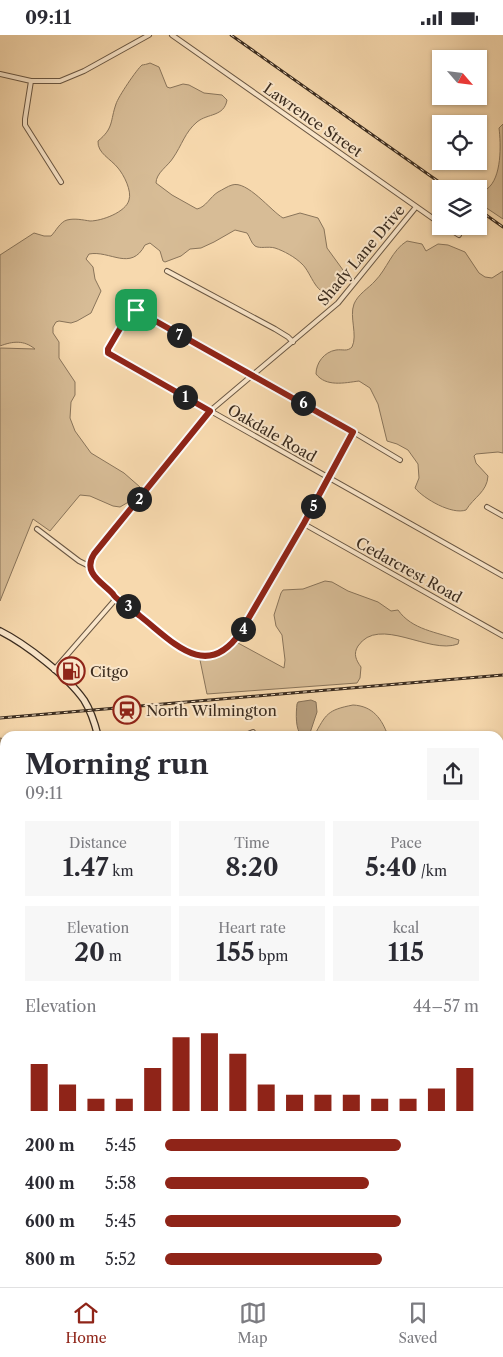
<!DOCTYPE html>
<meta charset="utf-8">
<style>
:root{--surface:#fff;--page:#f7f7f7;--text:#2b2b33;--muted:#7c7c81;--line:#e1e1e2;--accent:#8f2418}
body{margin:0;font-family:"Libre Caslon Text",serif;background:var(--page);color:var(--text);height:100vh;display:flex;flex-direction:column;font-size:19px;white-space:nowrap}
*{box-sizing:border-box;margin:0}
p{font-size:16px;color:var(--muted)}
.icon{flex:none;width:28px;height:28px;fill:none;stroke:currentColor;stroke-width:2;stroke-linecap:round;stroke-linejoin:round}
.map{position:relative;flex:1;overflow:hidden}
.sheet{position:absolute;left:0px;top:696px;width:504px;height:556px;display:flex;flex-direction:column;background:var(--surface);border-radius:15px 15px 0 0;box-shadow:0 1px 4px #0004}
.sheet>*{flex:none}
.needle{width:32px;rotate:118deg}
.fabs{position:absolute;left:432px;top:15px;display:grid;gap:10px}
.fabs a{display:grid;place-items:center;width:55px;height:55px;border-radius:0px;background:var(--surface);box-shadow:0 1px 4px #0004;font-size:25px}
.pin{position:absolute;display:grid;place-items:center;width:42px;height:42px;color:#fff;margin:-21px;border-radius:10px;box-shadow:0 2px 8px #0006}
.km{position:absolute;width:25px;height:25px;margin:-12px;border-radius:50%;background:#222;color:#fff;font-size:14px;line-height:25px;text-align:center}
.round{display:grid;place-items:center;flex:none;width:52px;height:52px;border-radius:0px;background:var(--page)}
.overview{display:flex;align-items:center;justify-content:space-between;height:85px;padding:0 25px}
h1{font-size:28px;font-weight:700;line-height:38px}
.figures{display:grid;grid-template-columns:repeat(3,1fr);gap:8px;height:85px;padding:5px 25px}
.figures div{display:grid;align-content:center;border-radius:0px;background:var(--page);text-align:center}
.figures b{font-size:25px;font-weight:700}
.figures small{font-size:14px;font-weight:400}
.figures p{font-size:14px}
.chart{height:140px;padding:10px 25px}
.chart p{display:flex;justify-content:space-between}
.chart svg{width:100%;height:90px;margin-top:5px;stroke:var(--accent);stroke-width:6}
ul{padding:0 25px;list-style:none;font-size:16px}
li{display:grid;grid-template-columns:80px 60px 1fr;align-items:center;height:38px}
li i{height:12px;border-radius:6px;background:var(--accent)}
.status{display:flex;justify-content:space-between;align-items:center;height:35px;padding:0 25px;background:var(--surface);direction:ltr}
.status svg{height:14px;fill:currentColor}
.dock{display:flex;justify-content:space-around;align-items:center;height:70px;border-top:1px solid var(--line);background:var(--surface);font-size:14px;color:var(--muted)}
.dock a{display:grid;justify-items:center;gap:2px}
.dock .selected{color:var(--accent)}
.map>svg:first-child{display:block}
.green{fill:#d7bc96;stroke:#89745a}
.water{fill:#b79e7d;stroke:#857057}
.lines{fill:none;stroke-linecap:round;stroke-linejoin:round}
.stream{stroke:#857057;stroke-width:1}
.minor-casing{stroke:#6a5743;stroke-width:6}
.tertiary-casing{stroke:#6a5743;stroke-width:8}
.secondary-casing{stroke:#3b2c1f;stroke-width:8}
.motorway-casing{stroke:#3b2c1f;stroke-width:9}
.minor{stroke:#fae6ca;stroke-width:4}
.tertiary{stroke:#fae6ca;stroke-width:5}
.secondary{stroke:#fae6ca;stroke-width:5.5}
.motorway{stroke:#f7d9ae;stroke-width:7}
.rail-casing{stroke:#3b2c1f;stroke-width:3}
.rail{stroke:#fae6ca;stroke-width:1;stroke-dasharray:4;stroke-linecap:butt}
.route-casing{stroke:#fff;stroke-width:10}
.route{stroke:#8f2418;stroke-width:6}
.labels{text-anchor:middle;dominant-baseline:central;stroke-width:4;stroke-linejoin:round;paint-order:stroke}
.street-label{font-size:15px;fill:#3b2c1f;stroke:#fae6ca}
.poi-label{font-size:15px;fill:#3b2c1f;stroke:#fae6ca;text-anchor:start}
</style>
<div class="status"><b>09:11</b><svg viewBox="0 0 49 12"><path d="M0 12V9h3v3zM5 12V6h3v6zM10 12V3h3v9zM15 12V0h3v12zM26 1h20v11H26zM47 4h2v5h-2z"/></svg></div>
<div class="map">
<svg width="503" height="1252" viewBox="0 0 503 1252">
<rect width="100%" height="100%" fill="#f7d9ae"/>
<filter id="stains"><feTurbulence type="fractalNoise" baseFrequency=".004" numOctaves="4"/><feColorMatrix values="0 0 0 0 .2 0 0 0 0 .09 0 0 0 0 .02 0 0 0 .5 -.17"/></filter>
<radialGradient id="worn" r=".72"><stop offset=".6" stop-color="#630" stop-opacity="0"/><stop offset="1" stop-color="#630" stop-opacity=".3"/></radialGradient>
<path class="green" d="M150,28L159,32L167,52L170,53L183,49L189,50L204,58L222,60L227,65C224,82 208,78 197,87C185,97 182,110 173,123C168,131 156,138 156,148L172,160L197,174C206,172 210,162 218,157C222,155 228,151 232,150C247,145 271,176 283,183L300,178L318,183L324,194L327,213L343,235L344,241L334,257C316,264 312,238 302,229C295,222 284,216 275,213C268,211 260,214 255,211C251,208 250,202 247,198L235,195L214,207L201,213L190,214L181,221L165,227L163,226L160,216L150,208L145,210C131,237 110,215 89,219L86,224L93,232L95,244L101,256L91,278L77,286L71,288L59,286L56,287L53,292V298L59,307V323L75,347V360L71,367L70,383L75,396L91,418L124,438L140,452L132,465L120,472L113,471L90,461L80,460L50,496L33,484L0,566V313L35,314C24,305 13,306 0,311V220L34,198L44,201H51C56,196 60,187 67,185C75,183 83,185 90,186C102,186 126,177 129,165C132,156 124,140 118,133C111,124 97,118 98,106C114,93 110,86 116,69C118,62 137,34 142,30C143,30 148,29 150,28Z
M503,89V184L479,168V154H471L476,152L487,154C502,143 501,109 499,93Z
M407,206L422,209L426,216L438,209L448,210L465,217L479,238L485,242L492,243L503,236V418L498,417L476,419L474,421L476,428L488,441C487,457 474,462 466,475C452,480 424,464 415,453L419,443L418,429L408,415L397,409L387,406L378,369L370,353L359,346C344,348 326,352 316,339C316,328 324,317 336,315C343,314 347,317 352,312C358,300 349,282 354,269C358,259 369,253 375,246C387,234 392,215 407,206Z
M325,546L332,547L348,556L378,567L391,576L398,575C412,595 437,597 459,605L458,609C429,620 379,580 358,611C353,619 356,625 361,632L360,643L357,648L207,659L200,625C215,625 227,618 238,608L284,633L285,625L282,600L276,591L274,580L281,558L283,555L303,554Z
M353,670C373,671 382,684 388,701H314C326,679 327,675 353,670Z
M0,703L5,704V761L0,758Z"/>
<path class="water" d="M311,665L316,667L317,677L309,701H302C295,695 296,678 297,669L298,667Z"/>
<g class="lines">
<path class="stream" d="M0,718L4,725L5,732
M499,759L503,752"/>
<g class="minor-casing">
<path id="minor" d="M172,0L441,189
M0,39L31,46H60L84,36L149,0
M31,46L25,84V90L61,147
M445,191L459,200
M167,236L275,294L288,302L293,307
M400,425L318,376L135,275L130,277L108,315V318L115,322L503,541
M487,472L503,481
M304,489L503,601
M37,494L79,526L89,531
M114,563C141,573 172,617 198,621C210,623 224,616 232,608C249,592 259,566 270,547C299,497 326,447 353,397
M54,635L114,566L113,559C102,547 82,537 94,519L210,376L338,268L416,172
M243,701L253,697
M0,811L5,812
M0,910L5,879
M0,972L5,973
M0,1028L5,1029
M0,1102L5,1104
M0,1217L4,1233L0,1252
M124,1252L126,1248
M232,1252L236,1248"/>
</g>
<g class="tertiary-casing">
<path id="tertiary" d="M499,974L503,975"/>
</g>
<g class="secondary-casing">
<path id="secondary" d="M0,596C26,609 67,641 84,665C91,676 95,689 98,701
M413,1248L414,1252"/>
</g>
<g class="motorway-casing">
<path id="motorway" d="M285,1252L290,1248
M295,1252L299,1248"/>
</g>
<use href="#minor" class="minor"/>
<use href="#tertiary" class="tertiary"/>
<use href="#secondary" class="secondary"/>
<use href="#motorway" class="motorway"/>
<g class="rail-casing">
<path id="rail" d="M231,0L449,154
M479,175L503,192
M0,683L503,640"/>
</g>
<use href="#rail" class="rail"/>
</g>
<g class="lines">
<g class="route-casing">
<path id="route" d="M133,275L143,279L353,397L304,488L240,598C206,647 172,606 140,581C134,576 115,564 113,559C102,547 82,538 94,519L210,376L108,318V314L128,280Z"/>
</g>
<use href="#route" class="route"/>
</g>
<defs>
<g id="fuel-ring" transform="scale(1.4375)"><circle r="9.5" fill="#fae6ca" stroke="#8f2418" stroke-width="1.5"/><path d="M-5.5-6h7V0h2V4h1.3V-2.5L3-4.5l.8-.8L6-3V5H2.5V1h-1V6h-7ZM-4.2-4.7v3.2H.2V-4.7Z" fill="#8f2418"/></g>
<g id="station-ring" transform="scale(1.4375)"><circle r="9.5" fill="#fae6ca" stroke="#8f2418" stroke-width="1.5"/><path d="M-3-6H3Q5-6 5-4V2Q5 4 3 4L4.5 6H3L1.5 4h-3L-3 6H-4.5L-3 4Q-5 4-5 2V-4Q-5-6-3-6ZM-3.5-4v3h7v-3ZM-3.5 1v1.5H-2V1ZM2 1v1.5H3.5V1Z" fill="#8f2418"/></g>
</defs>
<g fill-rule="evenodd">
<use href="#fuel-ring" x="71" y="636"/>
<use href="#station-ring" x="127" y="675"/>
</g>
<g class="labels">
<g class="street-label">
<text transform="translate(313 85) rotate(35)">Lawrence Street</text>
<text transform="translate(361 220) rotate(-50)">Shady Lane Drive</text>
<text transform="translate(272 398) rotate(30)">Oakdale Road</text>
<text transform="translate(409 535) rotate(29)">Cedarcrest Road</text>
</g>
<g class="poi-label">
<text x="90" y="636">Citgo</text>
<text x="146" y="675">North Wilmington</text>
</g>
</g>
<rect width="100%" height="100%" filter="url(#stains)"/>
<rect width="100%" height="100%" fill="url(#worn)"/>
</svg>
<div class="fabs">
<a><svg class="needle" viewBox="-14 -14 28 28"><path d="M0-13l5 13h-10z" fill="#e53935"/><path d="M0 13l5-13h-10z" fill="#7c7c81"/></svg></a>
<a><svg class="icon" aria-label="locate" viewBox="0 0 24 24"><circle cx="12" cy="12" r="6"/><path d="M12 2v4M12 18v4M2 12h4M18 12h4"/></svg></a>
<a><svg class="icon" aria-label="layers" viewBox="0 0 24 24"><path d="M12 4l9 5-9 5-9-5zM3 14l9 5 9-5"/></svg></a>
</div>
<div class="pin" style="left:136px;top:275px;background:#1e9e55"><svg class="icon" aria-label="arrive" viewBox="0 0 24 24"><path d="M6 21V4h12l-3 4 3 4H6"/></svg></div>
<b class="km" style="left:185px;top:362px">1</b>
<b class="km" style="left:139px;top:464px">2</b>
<b class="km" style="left:128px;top:571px">3</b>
<b class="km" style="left:243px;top:594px">4</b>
<b class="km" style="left:313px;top:471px">5</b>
<b class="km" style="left:303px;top:368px">6</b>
<b class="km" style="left:179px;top:300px">7</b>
<section class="sheet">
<div class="overview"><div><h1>Morning run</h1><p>09:11</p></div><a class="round"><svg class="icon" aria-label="share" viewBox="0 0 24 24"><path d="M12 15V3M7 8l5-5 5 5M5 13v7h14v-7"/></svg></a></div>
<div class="figures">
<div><p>Distance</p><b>1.47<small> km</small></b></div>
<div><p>Time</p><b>8:20</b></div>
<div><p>Pace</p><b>5:40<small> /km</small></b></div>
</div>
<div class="figures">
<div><p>Elevation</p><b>20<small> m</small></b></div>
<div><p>Heart rate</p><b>155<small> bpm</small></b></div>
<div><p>kcal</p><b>115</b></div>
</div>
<div class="chart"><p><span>Elevation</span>44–57 m</p>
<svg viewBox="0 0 160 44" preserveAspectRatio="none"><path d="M5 44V21M15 44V31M25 44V38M35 44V38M45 44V23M55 44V8M65 44V6M75 44V16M85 44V31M95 44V36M105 44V36M115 44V36M125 44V38M135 44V38M145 44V33M155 44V23"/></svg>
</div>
<ul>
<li><b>200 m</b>5:45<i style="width:75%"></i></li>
<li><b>400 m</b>5:58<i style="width:65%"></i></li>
<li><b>600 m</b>5:45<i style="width:75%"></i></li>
<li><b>800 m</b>5:52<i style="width:69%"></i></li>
</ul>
</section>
</div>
<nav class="dock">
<a class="selected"><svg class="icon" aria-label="home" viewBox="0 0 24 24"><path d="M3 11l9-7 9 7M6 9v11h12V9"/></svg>Home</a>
<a><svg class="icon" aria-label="map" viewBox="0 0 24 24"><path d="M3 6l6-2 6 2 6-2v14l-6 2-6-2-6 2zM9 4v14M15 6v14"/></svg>Map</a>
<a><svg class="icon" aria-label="saved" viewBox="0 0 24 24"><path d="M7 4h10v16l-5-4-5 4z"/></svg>Saved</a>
</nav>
